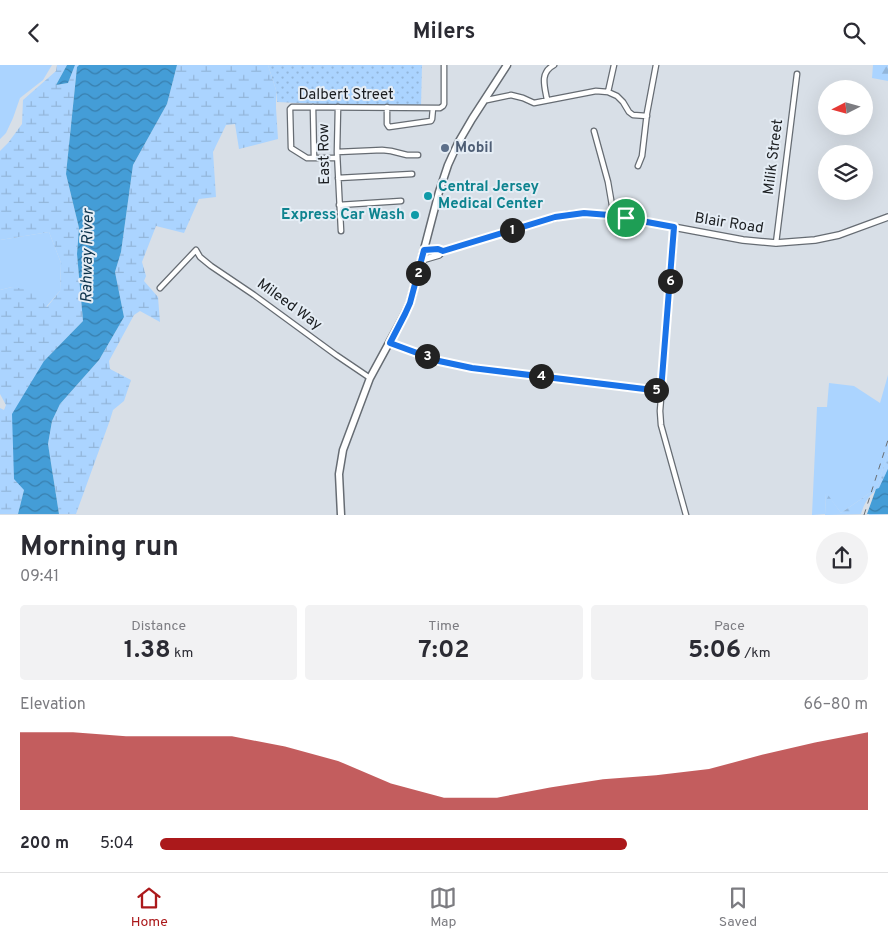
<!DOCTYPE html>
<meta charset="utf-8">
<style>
:root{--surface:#fff;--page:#f2f2f3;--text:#2b2b33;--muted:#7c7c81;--line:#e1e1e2;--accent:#ab191b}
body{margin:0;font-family:Overpass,sans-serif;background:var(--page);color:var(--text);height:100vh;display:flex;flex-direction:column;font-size:19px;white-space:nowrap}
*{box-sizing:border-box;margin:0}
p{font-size:16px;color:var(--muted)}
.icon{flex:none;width:28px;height:28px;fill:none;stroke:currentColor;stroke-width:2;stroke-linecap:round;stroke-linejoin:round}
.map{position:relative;height:450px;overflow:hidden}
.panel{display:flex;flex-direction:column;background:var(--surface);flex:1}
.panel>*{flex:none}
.needle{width:32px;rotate:264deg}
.fabs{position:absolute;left:818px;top:15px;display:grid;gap:10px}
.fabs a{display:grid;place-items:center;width:55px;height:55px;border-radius:50%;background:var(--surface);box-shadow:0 5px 20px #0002;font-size:25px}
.pin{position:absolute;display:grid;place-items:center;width:42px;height:42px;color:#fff;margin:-21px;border:2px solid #fff;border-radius:50%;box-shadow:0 1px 5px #0007}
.km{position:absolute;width:25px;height:25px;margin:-12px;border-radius:50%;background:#222;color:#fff;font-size:14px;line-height:25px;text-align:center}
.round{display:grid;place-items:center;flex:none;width:52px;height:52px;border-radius:26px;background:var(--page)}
.headline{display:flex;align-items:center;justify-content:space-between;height:85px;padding:0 20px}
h1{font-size:28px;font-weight:700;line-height:38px}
.stats{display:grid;grid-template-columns:repeat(3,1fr);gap:8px;height:85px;padding:5px 20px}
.stats div{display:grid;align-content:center;border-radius:5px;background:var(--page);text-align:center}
.stats b{font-size:25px;font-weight:700}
.stats small{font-size:14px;font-weight:400}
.stats p{font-size:14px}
.chart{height:140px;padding:10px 20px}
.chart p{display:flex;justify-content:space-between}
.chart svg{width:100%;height:90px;margin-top:5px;fill:var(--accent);opacity:.7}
ul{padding:0 20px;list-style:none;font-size:16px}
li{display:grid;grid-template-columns:80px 60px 1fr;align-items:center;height:38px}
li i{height:12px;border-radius:6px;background:var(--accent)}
header{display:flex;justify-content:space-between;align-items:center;height:65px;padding:0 20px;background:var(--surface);font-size:22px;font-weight:700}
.tabs{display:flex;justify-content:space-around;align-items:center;height:70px;border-top:1px solid var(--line);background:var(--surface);font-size:14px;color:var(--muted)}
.tabs a{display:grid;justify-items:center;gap:2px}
.tabs .active{color:var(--accent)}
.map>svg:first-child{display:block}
.grass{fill:#abd4ff}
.forest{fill:url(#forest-firs)}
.wetland{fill:url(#wetland-marsh)}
.park{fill:url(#park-dots)}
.water{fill:url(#water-waves)}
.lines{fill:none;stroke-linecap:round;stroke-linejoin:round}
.minor-casing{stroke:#666c73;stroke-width:7}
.tertiary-casing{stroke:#666c73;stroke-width:8}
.secondary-casing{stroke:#666c73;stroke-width:9}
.minor{stroke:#fff;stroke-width:4.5}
.tertiary{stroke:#fff;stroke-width:5.5}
.secondary{stroke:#fff;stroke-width:6}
.rail{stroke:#696e73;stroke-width:1;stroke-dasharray:6 6;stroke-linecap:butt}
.route-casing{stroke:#fff;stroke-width:10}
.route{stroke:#1a73e8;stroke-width:6}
.service-dot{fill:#5c6f8a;stroke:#e5edf5;stroke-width:2}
.culture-dot{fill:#0f9aa8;stroke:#e5edf5;stroke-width:2}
.labels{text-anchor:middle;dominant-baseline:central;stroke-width:4;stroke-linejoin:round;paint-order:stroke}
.street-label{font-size:15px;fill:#1b1e21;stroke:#e5edf5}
.service-label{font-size:15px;font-weight:bold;fill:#4e5e75;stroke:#e5edf5;text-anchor:start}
.culture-label{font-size:15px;font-weight:bold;fill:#0d838f;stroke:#e5edf5;text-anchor:start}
.water-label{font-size:16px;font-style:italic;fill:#0a3149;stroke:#e5edf5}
</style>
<header><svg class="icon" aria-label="back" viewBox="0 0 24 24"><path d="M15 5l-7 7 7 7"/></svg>Milers<svg class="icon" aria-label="search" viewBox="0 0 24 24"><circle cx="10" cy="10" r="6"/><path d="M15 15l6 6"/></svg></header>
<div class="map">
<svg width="888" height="450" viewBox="0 0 888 450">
<defs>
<pattern id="forest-firs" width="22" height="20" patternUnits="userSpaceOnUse" patternTransform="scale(1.25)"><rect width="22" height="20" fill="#abd4ff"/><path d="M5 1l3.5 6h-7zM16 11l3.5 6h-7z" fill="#93b6da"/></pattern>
<pattern id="wetland-marsh" width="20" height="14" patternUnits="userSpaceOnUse" patternTransform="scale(1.25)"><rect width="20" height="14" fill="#abd4ff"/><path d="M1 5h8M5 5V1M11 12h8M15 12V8" fill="none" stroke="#93b6da"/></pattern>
<pattern id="park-dots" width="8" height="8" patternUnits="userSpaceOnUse" patternTransform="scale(1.25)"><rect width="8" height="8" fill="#abd4ff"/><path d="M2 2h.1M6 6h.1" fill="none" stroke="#93b6da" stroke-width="1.8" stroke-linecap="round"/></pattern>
<pattern id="water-waves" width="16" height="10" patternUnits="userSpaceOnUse" patternTransform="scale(1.25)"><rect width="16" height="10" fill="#449dd7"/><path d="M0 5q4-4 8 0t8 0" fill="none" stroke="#387fae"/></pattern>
</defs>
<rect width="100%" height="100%" fill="#d8dfe7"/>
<path class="grass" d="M0,0H52L43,15L20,33L13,53L6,68L0,74Z
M49,167L61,198L60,226L46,242L12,222L0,225V175Z
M888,310V388L877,423L841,448L826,428L825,449L812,450L817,342H827L829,318L854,321L880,338Z"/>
<path class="forest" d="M873,0H888V16L872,13Z
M888,388L879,423C869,429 864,439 861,449L825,450L826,427L841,448L877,423Z"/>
<path class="wetland" d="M57,0H67L56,20L68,18L75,0H79L77,2L66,109L79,163L77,189L83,256L44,296L24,425L18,449H0V343L4,345L6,340L0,329V225L12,222L31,225L47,242L60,226L61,198L49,167L0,175V86L8,78L22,59L23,35L56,6Z
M177,0H268L276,25V43L278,74L239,84L235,59L226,60L213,87L216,132L199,134L184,168L156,161L142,197L146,211L144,216L158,232L160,257L140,246L134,250L109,296L110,304L131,315L124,336L113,345L110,355L76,449H59L48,379L52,356L60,339L99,295L124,252L115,207L121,187L133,100L167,39Z"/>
<path class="park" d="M268,0H422L421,41L387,42L277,37L276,25Z
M888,388V449L869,450Z"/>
<path class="water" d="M67,0H75L68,18L56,20Z
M79,0H177L167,39L133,100L121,187L115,207L124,252L99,295L60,339L52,356L48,379L59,449H18L24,425L14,414L12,349L44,296L83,256L77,189L79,163L66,109L77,2Z
M888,404V449H867L876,424L879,423Z"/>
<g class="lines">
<g class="minor-casing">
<path id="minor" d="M608,27L614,0
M485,34L487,35L511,30L523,33L534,38L596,26L608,27L617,31L623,37L629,47L633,50L647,51
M547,35C545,22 539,8 554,0
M313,42L314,93
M338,42L337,87L341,166
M387,42V59L389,62L431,56L432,54L433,43
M594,66L608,117L614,152
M337,87L382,85L391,86L407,90H418
M337,93H307L291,83L290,44L292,42L440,43L443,41L444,39V0
M638,101L642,91L647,48L656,0
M338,113L412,109
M339,140L401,136
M675,162L660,346L661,360L686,450
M776,178L797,9
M160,223L196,185L200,192L211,201L254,230L336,290L370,313
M390,278L439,296L472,303L661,326"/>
</g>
<g class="tertiary-casing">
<path id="tertiary" d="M425,185H438L443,186
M422,195L439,190L443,186L453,183L541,156L570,149L585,148L609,150L743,175L776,178L815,175L839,170L888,152"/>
</g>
<g class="secondary-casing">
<path id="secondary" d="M341,450L339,409L343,385L370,313L402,254L410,238L439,127L448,100L458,78L472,54L507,0"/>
</g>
<use href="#minor" class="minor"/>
<use href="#tertiary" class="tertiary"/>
<use href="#secondary" class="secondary"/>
<path class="rail" d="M864,450L888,375"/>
</g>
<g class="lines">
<g class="route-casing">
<path id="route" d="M584,148L609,150L674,162L661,326L472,303L439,296L390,278L405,249L410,238L424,185L438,184L443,186L555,152Z"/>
</g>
<use href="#route" class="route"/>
</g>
<circle class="service-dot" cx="445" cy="83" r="5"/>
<g class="culture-dot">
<circle cx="428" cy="131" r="5"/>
<circle cx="415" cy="150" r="5"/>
</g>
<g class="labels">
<g class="street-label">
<text x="346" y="30">Dalbert Street</text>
<text transform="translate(325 89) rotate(-91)">East Row</text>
<text transform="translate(774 92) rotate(-83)">Milik Street</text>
<text transform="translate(729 159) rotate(9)">Blair Road</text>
<text transform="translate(289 240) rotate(36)">Mileed Way</text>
</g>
<g class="service-label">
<text x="455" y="83">Mobil</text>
</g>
<g class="culture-label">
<text x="438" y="122">Central Jersey<tspan x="438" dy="17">Medical Center</tspan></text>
<text x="405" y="150" text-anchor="end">Express Car Wash</text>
</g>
<g class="water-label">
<text transform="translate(88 191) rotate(-89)">Rahway River</text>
</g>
</g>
</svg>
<div class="fabs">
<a><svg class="needle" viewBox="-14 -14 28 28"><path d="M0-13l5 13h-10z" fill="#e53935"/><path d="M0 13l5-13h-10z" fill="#7c7c81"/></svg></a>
<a><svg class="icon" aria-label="layers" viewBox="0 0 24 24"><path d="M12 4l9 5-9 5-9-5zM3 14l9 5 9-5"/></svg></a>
</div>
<div class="pin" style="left:626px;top:153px;background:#1e9e55"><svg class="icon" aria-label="arrive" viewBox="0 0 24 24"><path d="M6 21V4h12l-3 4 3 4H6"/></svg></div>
<b class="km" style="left:512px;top:165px">1</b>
<b class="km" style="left:418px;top:208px">2</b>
<b class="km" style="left:427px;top:291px">3</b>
<b class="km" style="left:541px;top:311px">4</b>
<b class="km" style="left:656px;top:325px">5</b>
<b class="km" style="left:670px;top:216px">6</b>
</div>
<section class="panel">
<div class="headline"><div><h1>Morning run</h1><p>09:41</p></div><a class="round"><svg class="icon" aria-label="share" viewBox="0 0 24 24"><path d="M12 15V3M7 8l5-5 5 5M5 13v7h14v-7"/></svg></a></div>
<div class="stats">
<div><p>Distance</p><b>1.38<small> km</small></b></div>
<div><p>Time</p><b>7:02</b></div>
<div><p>Pace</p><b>5:06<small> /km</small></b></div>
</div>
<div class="chart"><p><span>Elevation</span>66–80 m</p>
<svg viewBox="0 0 160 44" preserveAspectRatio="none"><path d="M0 44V6L10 6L20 8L30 8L40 8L50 13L60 20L70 31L80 38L90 38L100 33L110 29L120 27L130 24L140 17L150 11L160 6V44z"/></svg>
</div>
<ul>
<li><b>200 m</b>5:04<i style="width:66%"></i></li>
</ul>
</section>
<nav class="tabs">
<a class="active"><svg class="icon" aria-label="home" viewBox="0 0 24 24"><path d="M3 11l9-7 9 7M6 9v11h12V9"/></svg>Home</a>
<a><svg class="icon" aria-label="map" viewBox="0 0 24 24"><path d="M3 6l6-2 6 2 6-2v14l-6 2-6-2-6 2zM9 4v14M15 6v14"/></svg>Map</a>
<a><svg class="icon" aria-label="saved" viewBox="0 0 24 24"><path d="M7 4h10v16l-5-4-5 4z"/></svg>Saved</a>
</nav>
